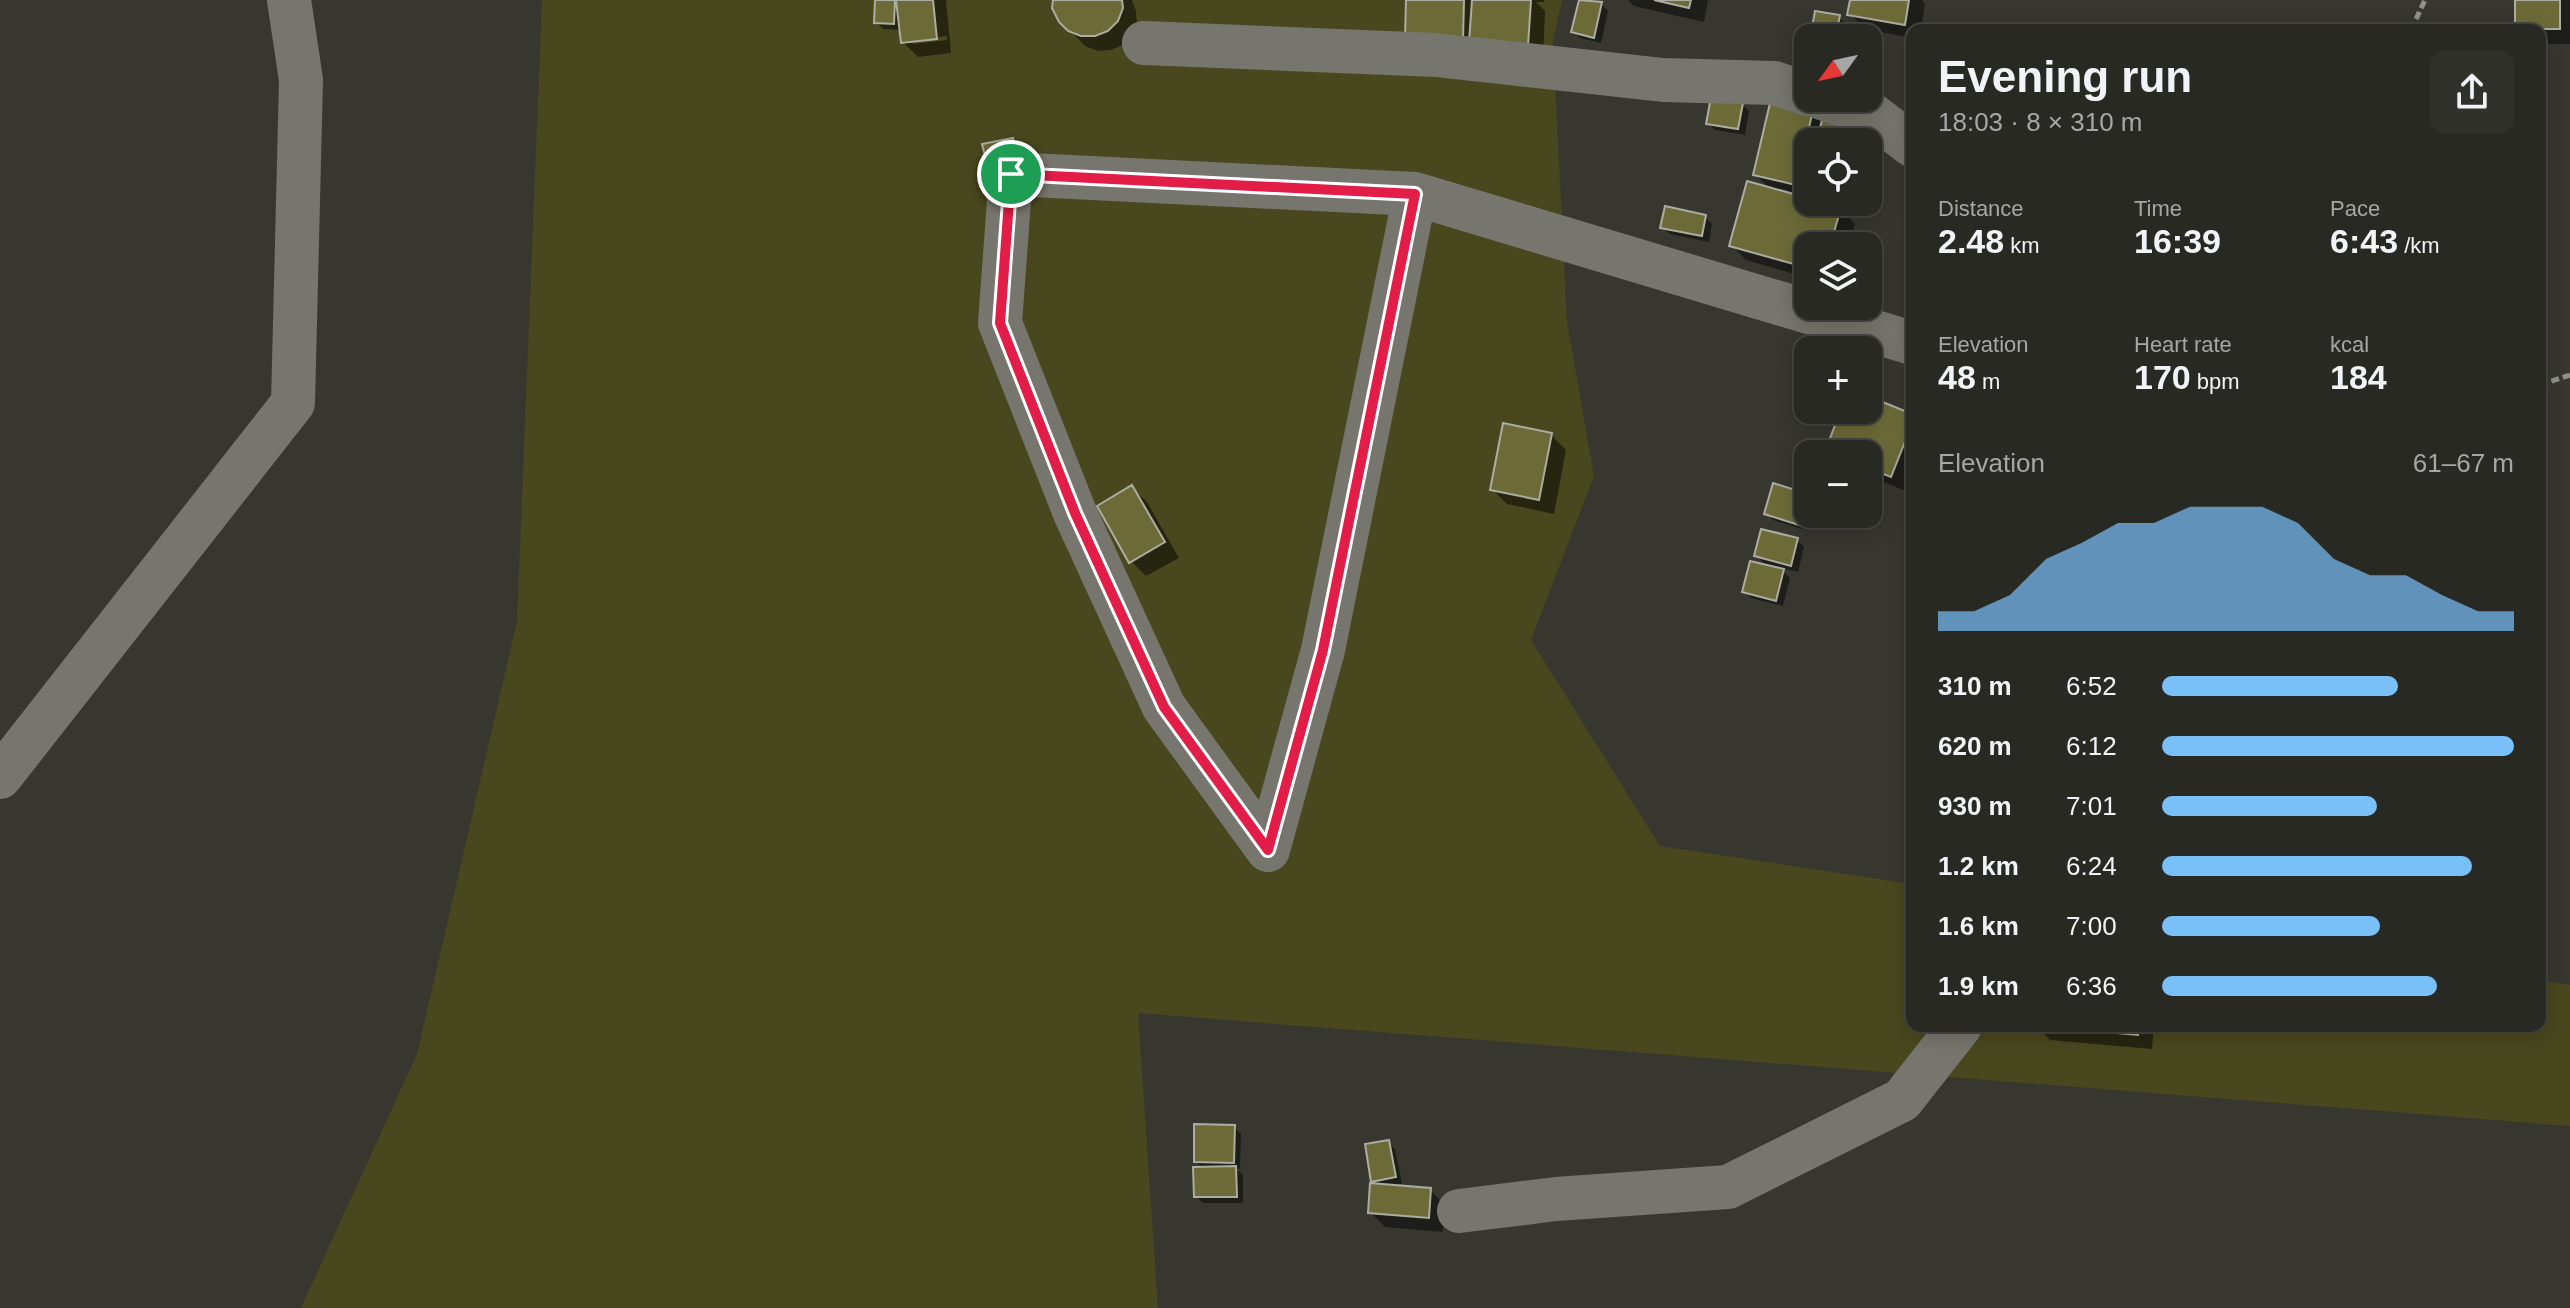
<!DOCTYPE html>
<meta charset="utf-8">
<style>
:root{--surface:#292924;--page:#31312c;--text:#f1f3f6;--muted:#a5a6a6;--line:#454541;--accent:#79bff8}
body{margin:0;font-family:Helvetica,sans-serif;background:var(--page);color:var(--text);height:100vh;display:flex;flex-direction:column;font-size:30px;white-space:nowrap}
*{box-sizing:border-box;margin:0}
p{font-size:26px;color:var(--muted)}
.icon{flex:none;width:44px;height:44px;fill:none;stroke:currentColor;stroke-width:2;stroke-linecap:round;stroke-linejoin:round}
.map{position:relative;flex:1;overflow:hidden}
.side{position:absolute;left:1906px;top:24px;width:640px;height:1008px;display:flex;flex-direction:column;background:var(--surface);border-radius:16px;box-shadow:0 4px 20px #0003,0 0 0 2px var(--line)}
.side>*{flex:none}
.needle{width:52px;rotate:237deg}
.buttons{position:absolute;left:1794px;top:24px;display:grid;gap:16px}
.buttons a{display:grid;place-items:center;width:88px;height:88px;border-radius:16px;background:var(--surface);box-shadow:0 4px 20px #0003,0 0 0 2px var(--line);font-size:40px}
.pin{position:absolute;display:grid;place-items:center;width:68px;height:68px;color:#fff;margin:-34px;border:4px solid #fff;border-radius:50%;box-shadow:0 2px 8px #0007}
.round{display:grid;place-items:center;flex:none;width:84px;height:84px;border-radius:16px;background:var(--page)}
.overview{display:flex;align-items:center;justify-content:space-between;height:136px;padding:0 32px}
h1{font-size:44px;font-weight:700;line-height:60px}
.metrics{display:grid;grid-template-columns:repeat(3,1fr);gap:12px;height:136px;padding:8px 32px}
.metrics div{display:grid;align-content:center}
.metrics b{font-size:34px;font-weight:700}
.metrics small{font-size:22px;font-weight:400}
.metrics p{font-size:22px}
.chart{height:224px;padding:16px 32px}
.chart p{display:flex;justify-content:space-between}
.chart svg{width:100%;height:144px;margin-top:8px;fill:var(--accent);opacity:.7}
ul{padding:0 32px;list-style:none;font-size:26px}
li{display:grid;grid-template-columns:128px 96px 1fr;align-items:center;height:60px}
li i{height:20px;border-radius:10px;background:var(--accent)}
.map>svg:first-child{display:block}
.green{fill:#48471e}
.shadow{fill:#0007;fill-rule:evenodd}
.building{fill:#6c6b38;stroke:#acaca3;stroke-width:2}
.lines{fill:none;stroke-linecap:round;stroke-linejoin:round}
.path{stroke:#90908a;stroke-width:5;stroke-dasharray:8 4;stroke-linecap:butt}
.minor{stroke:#76766e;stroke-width:44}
.route-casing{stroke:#fff;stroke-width:16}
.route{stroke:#e11d48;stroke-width:10}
</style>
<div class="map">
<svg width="2570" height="1308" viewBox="0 0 2570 1308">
<rect width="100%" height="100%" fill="#373730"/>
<path class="green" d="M542,0H1562L1553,41L1567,322L1594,476L1531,640L1660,846L1912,884V1026H2540V980L2570,985V1126L1138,1013L1158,1308H301L417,1054L517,621Z"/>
<path class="shadow" d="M883,0H946L951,53L918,57L903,42L902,30L883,29L876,22ZM947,36V40L913,44V40Z
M1055,0H1132L1136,11L1137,24L1123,45L1111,50L1098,51L1085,46L1060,20Z
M1409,0H1544V2H1536L1545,11L1543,60L1486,57Z
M1581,0L1601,4L1608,11L1601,43L1580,38L1573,31Z
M1628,0H1708L1704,22L1634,6Z
M1852,0H1922L1925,4L1921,30H1912V38L1865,29L1850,14Z
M2517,0H2570V44H2540V30H2519Z
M1839,17L1846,24L1844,38H1812Z
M1772,102L1826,116L1881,143L1868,186V142H1808V202L1840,209L1855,224L1849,246H1808V278L1746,260L1731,245L1771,190L1755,174Z
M1742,104L1749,111L1745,135L1715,130L1708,123Z
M1012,140L1019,147L1023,163L996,170L989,163Z
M1836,202H1863L1861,210Z
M1705,217L1712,224L1709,242L1670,234L1663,227Z
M1868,398L1912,416V475L1906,491L1868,476V454H1831L1827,450L1843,410H1868Z
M1551,435L1566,450L1554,514L1507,504L1492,489Z
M1132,488L1147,502L1179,558L1146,576L1131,561Z
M1808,496V514H1814L1809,531L1773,520L1766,513Z
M1797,540L1804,547L1798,572L1778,567L1790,578L1783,606L1751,598L1744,591L1768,568L1757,556Z
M2036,1026H2154L2152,1049L2050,1040Z
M1234,1127L1241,1134L1240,1169H1236L1243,1175V1203H1203L1196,1196L1204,1169L1196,1162Z
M1388,1142L1395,1149L1402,1184L1393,1186L1430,1190L1445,1205L1443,1232L1385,1227L1370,1212L1377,1186L1373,1181Z"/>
<path class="building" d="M875,0H895L894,24L874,23Z
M896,0H933L937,39L901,43Z
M1053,0H1122L1123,8L1118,21L1108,31L1095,36H1081L1068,31L1059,22L1052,8Z
M1406,0H1464L1463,40L1405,37Z
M1472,0H1531L1528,46L1469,42Z
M1579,0L1602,2L1594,38L1571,32Z
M1654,0H1691L1689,8Z
M1850,0H1909L1905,25L1847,15Z
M2515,0H2560V29H2515Z
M1815,11L1840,15L1836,38H1810Z
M1711,97L1743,103L1738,129L1706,124Z
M1771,99L1813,110L1796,185L1753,175Z
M1824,113L1867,126L1862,142H1816Z
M1013,138L1017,157L987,164L982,144Z
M1747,181L1808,198V202H1821L1841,208L1830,246H1808V268L1729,246Z
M1665,206L1706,215L1702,236L1660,228Z
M1868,396L1912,414V424L1891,477L1868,468V454H1833L1825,451L1841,410H1868Z
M1503,423L1552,433L1539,500L1490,490Z
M1773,483L1808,494V505L1802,526L1764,514Z
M1132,485L1165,542L1129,563L1097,506Z
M1761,529L1798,538L1791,566L1754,556Z
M1750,561L1784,569L1776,601L1742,592Z
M2037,1026H2138V1035Z
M1194,1124L1235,1125L1234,1163L1194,1162Z
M1389,1140L1396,1177L1371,1182L1365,1144Z
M1236,1166L1237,1197H1194L1193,1167Z
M1370,1183L1431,1188L1429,1218L1368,1213Z"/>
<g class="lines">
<path class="path" d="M2411,30L2425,0
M2540,385L2570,375"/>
<path class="minor" d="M1144,43L1436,55L1663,80L1774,83L1808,94
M1822,98L1871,114L1912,145
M0,777L293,403L301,80L289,0
M1268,850L1164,707L1075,513L1000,323L1011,174L1415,194L1912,343
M1268,850L1323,650L1415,194
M1459,1211L1556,1199L1728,1187L1902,1100L1960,1026"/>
</g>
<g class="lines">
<g class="route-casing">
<path id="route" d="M1011,174L1415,194L1323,650L1268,850L1164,707L1075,513L1000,323Z"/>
</g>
<use href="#route" class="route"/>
</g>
</svg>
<div class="buttons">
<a><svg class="needle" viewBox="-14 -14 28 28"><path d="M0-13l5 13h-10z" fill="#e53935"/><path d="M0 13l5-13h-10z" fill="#a5a6a6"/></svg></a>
<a><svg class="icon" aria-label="locate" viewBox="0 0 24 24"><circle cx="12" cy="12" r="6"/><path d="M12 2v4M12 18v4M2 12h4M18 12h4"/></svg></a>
<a><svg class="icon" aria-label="layers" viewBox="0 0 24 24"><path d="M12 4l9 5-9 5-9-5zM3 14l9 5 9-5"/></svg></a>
<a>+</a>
<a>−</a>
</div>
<div class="pin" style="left:1011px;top:174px;background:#1e9e55"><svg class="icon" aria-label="arrive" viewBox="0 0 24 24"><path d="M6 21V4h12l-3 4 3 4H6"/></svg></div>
<section class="side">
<div class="overview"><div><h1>Evening run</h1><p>18:03 · 8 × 310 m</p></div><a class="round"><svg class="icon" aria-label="share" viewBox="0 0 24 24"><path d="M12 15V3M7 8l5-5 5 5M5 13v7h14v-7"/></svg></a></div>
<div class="metrics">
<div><p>Distance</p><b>2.48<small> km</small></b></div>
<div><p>Time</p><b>16:39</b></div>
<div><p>Pace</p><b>6:43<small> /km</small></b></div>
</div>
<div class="metrics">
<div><p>Elevation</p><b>48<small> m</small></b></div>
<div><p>Heart rate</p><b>170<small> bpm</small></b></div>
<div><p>kcal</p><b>184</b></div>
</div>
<div class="chart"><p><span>Elevation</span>61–67 m</p>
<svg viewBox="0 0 160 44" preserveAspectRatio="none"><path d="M0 44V38L10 38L20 33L30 22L40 17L50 11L60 11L70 6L80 6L90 6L100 11L110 22L120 27L130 27L140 33L150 38L160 38V44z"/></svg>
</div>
<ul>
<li><b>310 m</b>6:52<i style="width:67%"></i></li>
<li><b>620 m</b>6:12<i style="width:100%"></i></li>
<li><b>930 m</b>7:01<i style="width:61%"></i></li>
<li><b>1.2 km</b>6:24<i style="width:88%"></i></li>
<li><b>1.6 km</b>7:00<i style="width:62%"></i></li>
<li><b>1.9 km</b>6:36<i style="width:78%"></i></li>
</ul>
</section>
</div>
